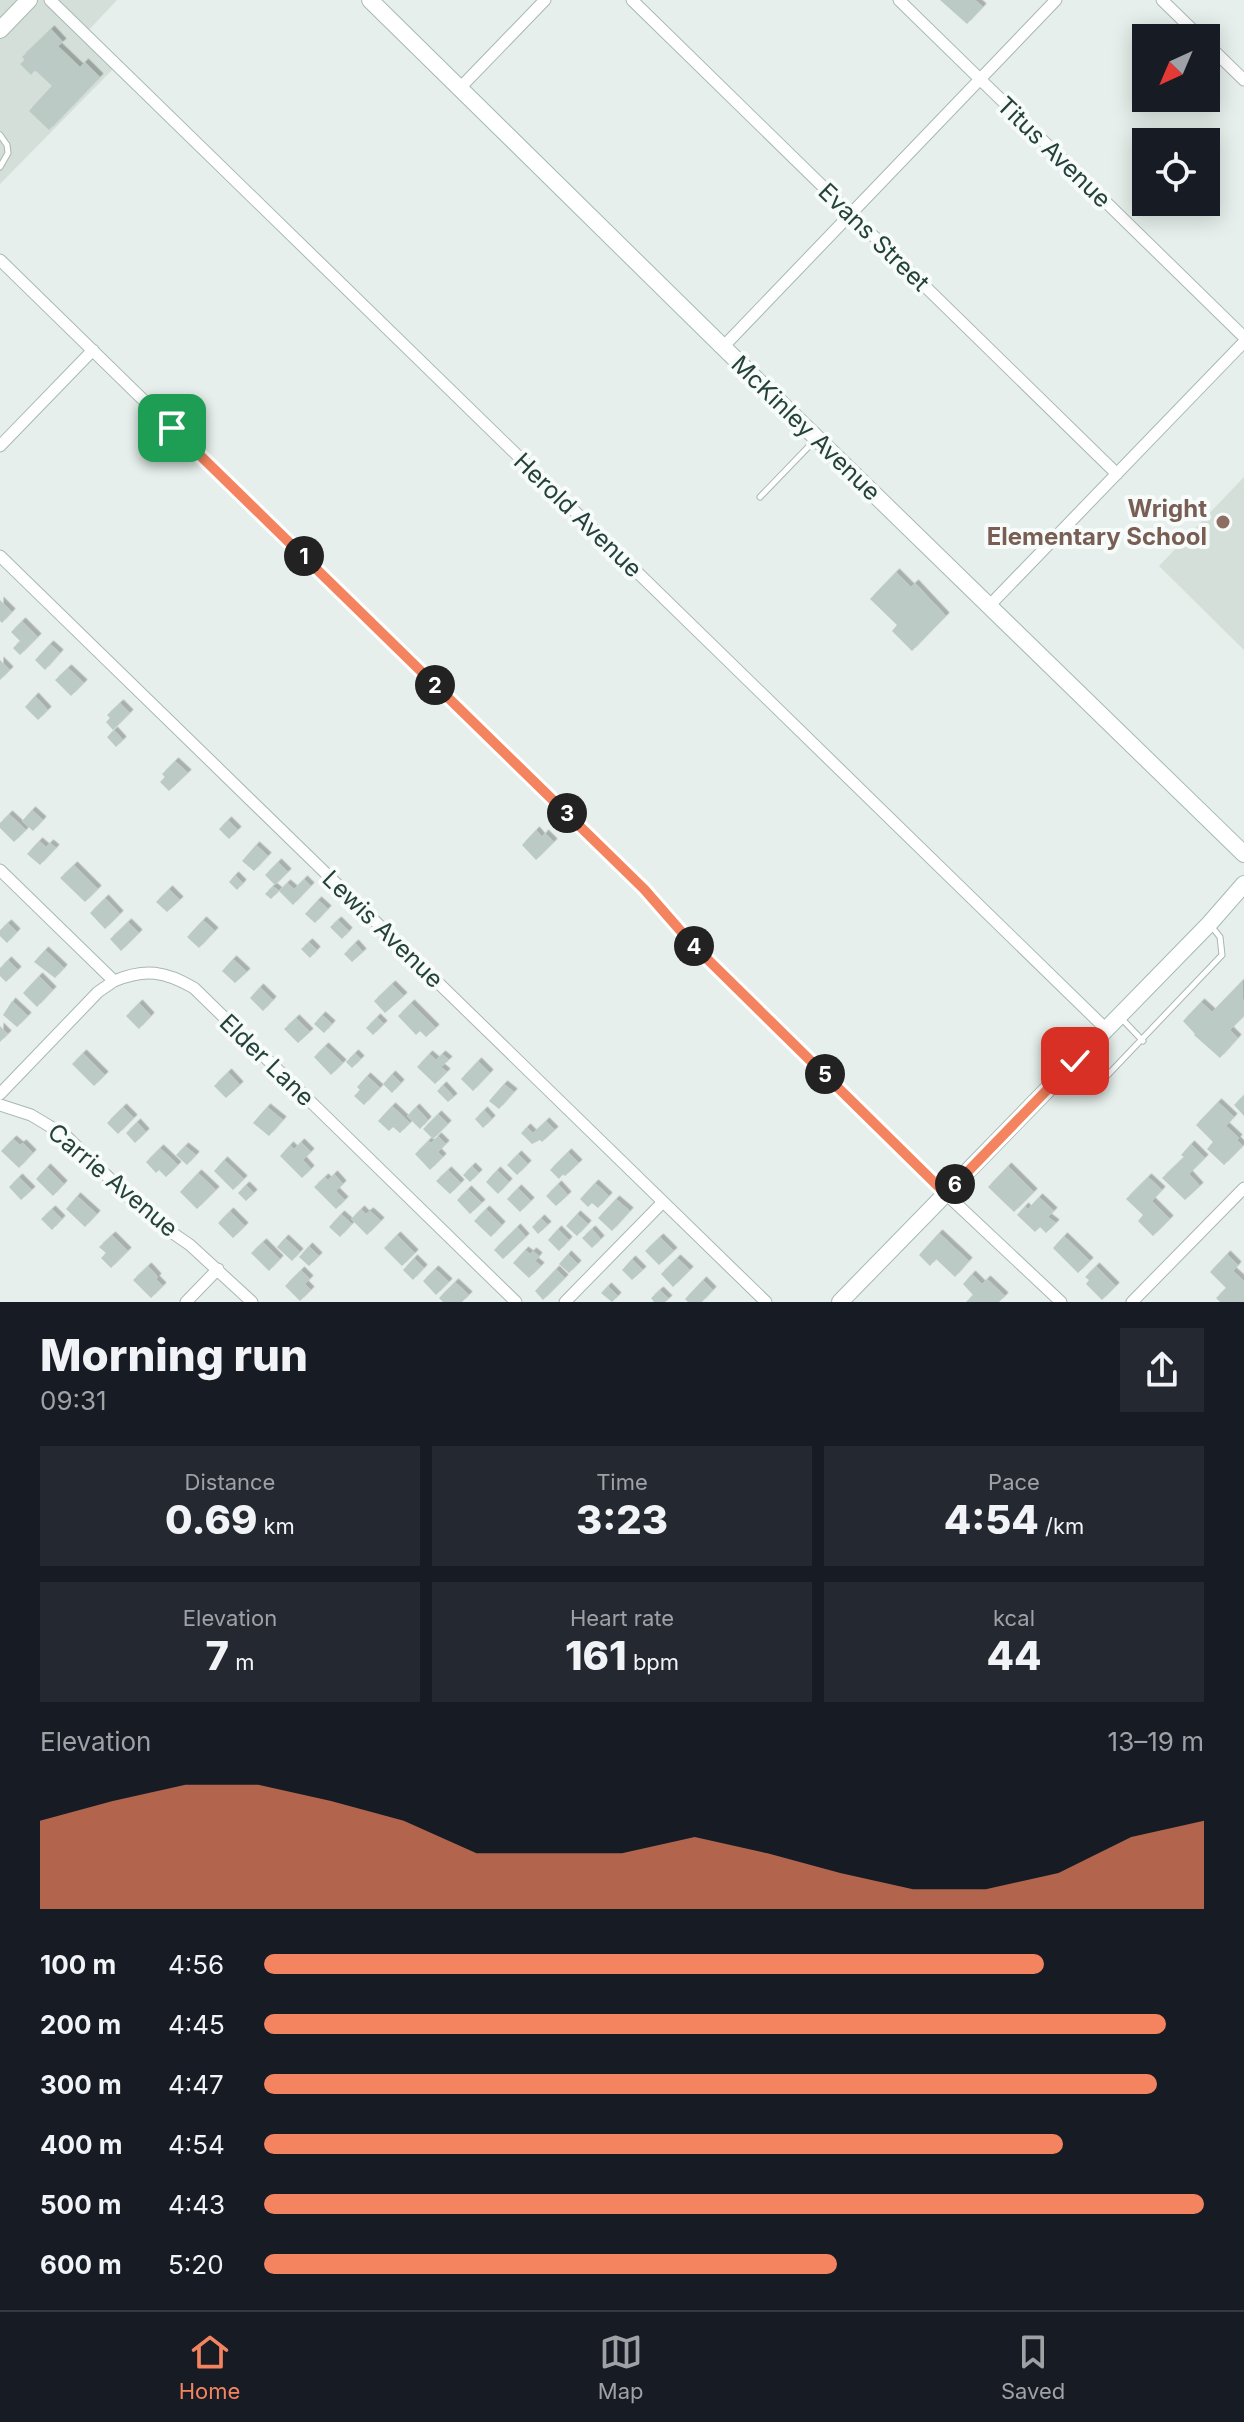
<!DOCTYPE html>
<meta charset="utf-8">
<style>
:root{--surface:#171b24;--page:#242831;--text:#f1f3f6;--muted:#9ea1a6;--line:#363941;--accent:#f4845f}
body{margin:0;font-family:Inter,sans-serif;background:var(--page);color:var(--text);height:100vh;display:flex;flex-direction:column;font-size:30px;white-space:nowrap}
*{box-sizing:border-box;margin:0}
p{font-size:26px;color:var(--muted)}
.icon{flex:none;width:44px;height:44px;fill:none;stroke:currentColor;stroke-width:2;stroke-linecap:round;stroke-linejoin:round}
.map{position:relative;height:1302px;overflow:hidden}
.panel{display:flex;flex-direction:column;background:var(--surface);flex:1}
.panel>*{flex:none}
.needle{width:52px;rotate:224deg}
.fabs{position:absolute;left:1132px;top:24px;display:grid;gap:16px}
.fabs a{display:grid;place-items:center;width:88px;height:88px;border-radius:0px;background:var(--surface);box-shadow:0 4px 20px #0003;font-size:40px}
.pin{position:absolute;display:grid;place-items:center;width:68px;height:68px;color:#fff;margin:-34px;border-radius:16px;box-shadow:0 4px 12px #0006}
.km{position:absolute;width:40px;height:40px;margin:-20px;border-radius:50%;background:#222;color:#fff;font-size:22px;line-height:40px;text-align:center}
.round{display:grid;place-items:center;flex:none;width:84px;height:84px;border-radius:0px;background:var(--page)}
.summary{display:flex;align-items:center;justify-content:space-between;height:136px;padding:0 40px}
h1{font-size:44px;font-weight:800;line-height:60px}
.figures{display:grid;grid-template-columns:repeat(3,1fr);gap:12px;height:136px;padding:8px 40px}
.figures div{display:grid;align-content:center;border-radius:0px;background:var(--page);text-align:center}
.figures b{font-size:40px;font-weight:800}
.figures small{font-size:22px;font-weight:400}
.figures p{font-size:22px}
.chart{height:224px;padding:16px 40px}
.chart p{display:flex;justify-content:space-between}
.chart svg{width:100%;height:144px;margin-top:8px;fill:var(--accent);opacity:.7}
ul{padding:0 40px;list-style:none;font-size:26px}
li{display:grid;grid-template-columns:128px 96px 1fr;align-items:center;height:60px}
li i{height:20px;border-radius:10px;background:var(--accent)}
.menu{display:flex;justify-content:space-around;align-items:center;height:112px;border-top:2px solid var(--line);background:var(--surface);font-size:22px;color:var(--muted)}
.menu a{display:grid;justify-items:center;gap:4px}
.menu .selected{color:var(--accent)}
.map>svg:first-child{display:block}
.built{fill:#d4dfda}
.building{fill:#bbcac4;filter:url(#shadow)}
.lines{fill:none;stroke-linecap:round;stroke-linejoin:round}
.lane-casing{stroke:#a8b8b2;stroke-width:7}
.street-casing{stroke:#a8b8b2;stroke-width:13}
.secondary-casing{stroke:#a4bbb3;stroke-width:18}
.lane{stroke:#fff;stroke-width:5}
.street{stroke:#fff;stroke-width:11}
.secondary{stroke:#fff;stroke-width:16}
.route-casing{stroke:#fff;stroke-width:16}
.route{stroke:#f4845f;stroke-width:10}
.education-dot{fill:#8d6e63;stroke:#f7fbf9;stroke-width:3}
.labels{text-anchor:middle;dominant-baseline:central;stroke-width:8;stroke-linejoin:round;paint-order:stroke}
.street-label{font-size:24px;fill:#24423a;stroke:#f7fbf9}
.education-label{font-size:24px;font-weight:bold;fill:#785e54;stroke:#f7fbf9;text-anchor:end}
</style>
<div class="map">
<svg width="1244" height="1302" viewBox="0 0 1244 1302">
<defs>
<filter id="shadow"><feDropShadow dx="3.5" dy="-3.5" stdDeviation="0" flood-color="#0004"/></filter>
</defs>
<rect width="100%" height="100%" fill="#e6efeb"/>
<path class="built" d="M0,0H117L85,34L116,66L0,184Z
M1244,477V650L1159,566Z"/>
<path class="building" d="M940,0H975L983,7L967,24Z
M51,29L63,42L58,46L80,67L85,62L100,77L49,130L29,111L52,86L35,70L31,75L20,64L25,60L22,57Z
M896,572L911,587L915,583L946,616L912,651L892,631L897,625L870,599Z
M0,600L12,612L2,623L0,621Z
M22,621L38,637L20,655L13,648L20,641L11,632Z
M50,644L60,653L45,670L35,660Z
M0,660L10,670L0,680Z
M68,668L84,683L71,696L55,680Z
M35,696L48,710L38,720L25,707Z
M120,703L130,713L113,730L106,722L110,718L107,715Z
M114,730L123,740L116,747L107,737Z
M175,761L188,773L169,791L160,782L165,777L162,774Z
M32,810L43,820L33,831L22,821Z
M9,814L26,830L14,842L0,828V823Z
M228,820L238,830L229,839L219,829Z
M536,830L542,837L545,833L554,842L536,860L522,845Z
M39,841L46,847L50,843L56,848L40,865L27,854Z
M256,845L268,856L254,871L242,861Z
M278,862L288,872L275,885L265,875Z
M74,865L98,889L85,902L60,878Z
M235,875L243,883L237,890L229,882Z
M304,879L311,886L293,905L279,891L287,883L294,889Z
M273,886L279,891L271,899L265,894Z
M169,889L180,900L167,912L156,902Z
M105,898L120,914L105,929L90,913Z
M318,900L328,909L315,923L305,914Z
M203,920L215,931L199,948L187,937Z
M338,920L349,931L342,939L330,927Z
M128,922L139,933L121,951L110,939Z
M8,923L17,932L7,943L0,936V930Z
M309,942L317,950L310,958L301,949Z
M355,943L363,952L352,962L344,954Z
M45,950L64,968L55,978L34,962Z
M233,959L247,972L235,983L222,971Z
M8,960L18,970L6,982L0,976V968Z
M39,976L53,990L37,1007L23,993Z
M1242,981L1244,1016L1230,1030L1238,1038L1220,1058L1194,1035L1195,1034L1183,1021L1201,1002L1212,1012Z
M392,984L404,996L385,1013L374,1001Z
M260,987L273,1000L263,1011L250,998Z
M12,1001L28,1016L17,1027L3,1015Z
M139,1003L151,1016L139,1029L126,1016Z
M411,1003L436,1028L426,1037L420,1031L416,1035L398,1016Z
M322,1015L332,1024L324,1033L314,1024Z
M377,1017L384,1024L373,1035L366,1028Z
M296,1018L310,1032L298,1043L284,1029Z
M0,1026L8,1034L0,1042Z
M325,1046L343,1063L331,1075L314,1057Z
M83,1053L105,1075L94,1086L72,1064Z
M355,1053L361,1059L352,1068L346,1062Z
M429,1054L436,1060L442,1054L449,1060L441,1067L447,1072L435,1084L417,1067Z
M478,1061L490,1073L473,1091L461,1079Z
M228,1072L240,1085L226,1098L214,1086Z
M392,1074L401,1083L392,1093L383,1084Z
M367,1076L380,1088L364,1105L354,1096L360,1090L357,1087Z
M504,1084L514,1092L499,1109L489,1101Z
M443,1085L454,1097L448,1102L437,1091Z
M1244,1095V1116L1234,1105Z
M1218,1102L1234,1117L1226,1126L1239,1138L1237,1140L1243,1146L1224,1165L1207,1149L1213,1142L1196,1125Z
M392,1106L410,1123L400,1133L393,1127L389,1131L378,1121Z
M123,1107L134,1118L118,1134L107,1123Z
M267,1107L283,1120L269,1136L253,1123Z
M416,1107L428,1120L420,1129L407,1116Z
M484,1110L492,1119L483,1128L475,1119Z
M438,1114L448,1124L433,1139L423,1129Z
M546,1121L555,1130L542,1142L540,1140L532,1144L521,1133L527,1127L533,1133Z
M137,1122L146,1132L135,1143L126,1133Z
M438,1136L446,1144L438,1152L443,1157L430,1170L415,1154L428,1141L431,1143Z
M13,1139L20,1145L23,1143L33,1153L19,1168L1,1151Z
M301,1142L311,1152L303,1160L311,1169L302,1178L280,1156L290,1145L294,1149Z
M1191,1144L1205,1158L1189,1174L1200,1186L1185,1200L1162,1178L1184,1157L1181,1155Z
M185,1146L196,1155L187,1165L176,1155Z
M160,1148L178,1165L166,1177L159,1170L156,1173L146,1162Z
M568,1152L579,1163L565,1176L563,1174L559,1179L550,1170Z
M518,1154L528,1164L517,1175L507,1165Z
M224,1160L244,1179L233,1190L214,1171Z
M472,1166L479,1173L470,1182L463,1175Z
M1008,1166L1034,1192L1014,1212L988,1187Z
M47,1167L64,1184L53,1196L36,1179Z
M448,1170L461,1183L450,1194L436,1181Z
M497,1170L509,1182L498,1194L486,1182Z
M198,1173L216,1190L197,1209L180,1192Z
M334,1174L343,1184L336,1191L345,1200L336,1209L314,1187L325,1177L328,1180Z
M19,1177L32,1190L21,1200L9,1187Z
M1148,1177L1162,1190L1152,1201L1170,1219L1153,1236L1138,1221L1143,1215L1126,1199Z
M595,1183L609,1196L598,1208L592,1203L588,1207L580,1199Z
M558,1184L568,1195L556,1206L546,1196Z
M246,1185L254,1193L246,1201L238,1193Z
M518,1188L531,1201L520,1212L507,1199Z
M468,1189L482,1203L470,1214L457,1200Z
M77,1196L97,1214L85,1227L66,1209Z
M1039,1197L1054,1211L1048,1217L1056,1223L1046,1233L1040,1227L1035,1232L1017,1215L1025,1206L1028,1209Z
M616,1199L630,1211L612,1231L598,1218Z
M52,1209L62,1219L52,1230L41,1219Z
M361,1209L366,1214L370,1211L381,1221L367,1235L351,1219Z
M486,1209L502,1225L491,1237L474,1221Z
M230,1211L245,1226L233,1238L218,1223Z
M341,1214L352,1224L340,1237L329,1227Z
M577,1214L588,1224L577,1236L566,1226Z
M541,1218L548,1225L538,1234L532,1227Z
M517,1227L526,1237L503,1259L494,1250Z
M558,1229L569,1240L559,1251L548,1240Z
M592,1229L601,1239L592,1248L582,1238Z
M939,1233L969,1261L955,1277L936,1259L930,1266L919,1255Z
M112,1235L128,1251L111,1268L101,1258L106,1253L99,1247Z
M397,1235L415,1253L402,1266L384,1248Z
M1064,1236L1090,1261L1078,1273L1053,1248Z
M660,1237L674,1251L659,1265L645,1251Z
M285,1238L300,1252L292,1261L277,1247Z
M263,1242L280,1259L269,1271L251,1253Z
M309,1246L319,1256L309,1266L299,1257Z
M525,1250L530,1254L533,1251L539,1256L535,1261L541,1266L529,1278L513,1263Z
M568,1254L578,1264L569,1273L559,1264Z
M1227,1254L1238,1265L1233,1271L1244,1281V1302H1220L1216,1298L1226,1288L1210,1272Z
M414,1258L424,1268L413,1280L403,1270Z
M677,1258L690,1270L673,1287L661,1274Z
M632,1259L643,1270L632,1280L622,1270Z
M148,1266L158,1277L156,1279L163,1286L151,1298L133,1280Z
M1096,1266L1116,1286L1102,1300L1086,1284L1089,1280L1085,1277Z
M435,1269L449,1282L436,1295L423,1281Z
M556,1269L565,1278L543,1300L535,1291Z
M301,1270L310,1279L305,1284L311,1290L300,1301L285,1286Z
M972,1274L982,1284L987,1279L1005,1296L999,1302H966L973,1295L963,1284Z
M703,1280L713,1290L702,1302H688L685,1299Z
M455,1282L469,1295L462,1302H443L439,1298Z
M608,1286L618,1296L612,1302L601,1293Z
M660,1290L669,1299L665,1302H654L651,1298Z"/>
<g class="lines">
<g class="lane-casing">
<path id="lane" d="M0,135L7,145L8,153L0,167
M760,497L815,440
M1121,1018L1143,1041
M1078,1064L1102,1081L1222,955L1220,937L1212,927"/>
</g>
<g class="street-casing">
<path id="street" d="M50,0L1106,1029
M632,0L1117,474
M899,0L1244,337
M1162,0L1201,38
M1206,43L1244,80
M459,89L545,0
M0,260L644,889L693,945L946,1194L1061,1302
M723,347L1056,0
M0,446L93,350
M0,556L766,1302
M989,606L1244,342
M0,870L114,981C145,968 165,971 194,988L516,1302
M0,1094L98,992L114,981
M0,1105L31,1115L66,1136L148,1216L190,1245L252,1302
M186,1302L218,1269
M565,1302L663,1202
M1132,1302L1244,1188"/>
</g>
<g class="secondary-casing">
<path id="secondary" d="M370,0L723,347L1244,854
M0,30L29,0
M840,1302L1210,923L1244,884"/>
</g>
<use href="#lane" class="lane"/>
<use href="#street" class="street"/>
<use href="#secondary" class="secondary"/>
</g>
<g class="lines">
<g class="route-casing">
<path id="route" d="M172,428L644,889L693,945L946,1194L1075,1061"/>
</g>
<use href="#route" class="route"/>
</g>
<circle class="education-dot" cx="1223" cy="522" r="8"/>
<g class="labels">
<g class="street-label">
<text transform="translate(1054 152) rotate(44)">Titus Avenue</text>
<text transform="translate(874 237) rotate(44)">Evans Street</text>
<text transform="translate(806 428) rotate(44)">McKinley Avenue</text>
<text transform="translate(578 515) rotate(44)">Herold Avenue</text>
<text transform="translate(383 929) rotate(44)">Lewis Avenue</text>
<text transform="translate(267 1060) rotate(44)">Elder Lane</text>
<text transform="translate(113 1180) rotate(40)">Carrie Avenue</text>
</g>
<g class="education-label">
<text x="1207" y="508">Wright<tspan x="1207" dy="28">Elementary School</tspan></text>
</g>
</g>
</svg>
<div class="fabs">
<a><svg class="needle" viewBox="-14 -14 28 28"><path d="M0-13l5 13h-10z" fill="#e53935"/><path d="M0 13l5-13h-10z" fill="#9ea1a6"/></svg></a>
<a><svg class="icon" aria-label="locate" viewBox="0 0 24 24"><circle cx="12" cy="12" r="6"/><path d="M12 2v4M12 18v4M2 12h4M18 12h4"/></svg></a>
</div>
<div class="pin" style="left:172px;top:428px;background:#1e9e55"><svg class="icon" aria-label="arrive" viewBox="0 0 24 24"><path d="M6 21V4h12l-3 4 3 4H6"/></svg></div>
<div class="pin" style="left:1075px;top:1061px;background:#d93025"><svg class="icon" aria-label="check" viewBox="0 0 24 24"><path d="M5 12l5 5 9-10"/></svg></div>
<b class="km" style="left:304px;top:556px">1</b>
<b class="km" style="left:435px;top:685px">2</b>
<b class="km" style="left:567px;top:813px">3</b>
<b class="km" style="left:694px;top:946px">4</b>
<b class="km" style="left:825px;top:1074px">5</b>
<b class="km" style="left:955px;top:1184px">6</b>
</div>
<section class="panel">
<div class="summary"><div><h1>Morning run</h1><p>09:31</p></div><a class="round"><svg class="icon" aria-label="share" viewBox="0 0 24 24"><path d="M12 15V3M7 8l5-5 5 5M5 13v7h14v-7"/></svg></a></div>
<div class="figures">
<div><p>Distance</p><b>0.69<small> km</small></b></div>
<div><p>Time</p><b>3:23</b></div>
<div><p>Pace</p><b>4:54<small> /km</small></b></div>
</div>
<div class="figures">
<div><p>Elevation</p><b>7<small> m</small></b></div>
<div><p>Heart rate</p><b>161<small> bpm</small></b></div>
<div><p>kcal</p><b>44</b></div>
</div>
<div class="chart"><p><span>Elevation</span>13–19 m</p>
<svg viewBox="0 0 160 44" preserveAspectRatio="none"><path d="M0 44V17L10 11L20 6L30 6L40 11L50 17L60 27L70 27L80 27L90 22L100 27L110 33L120 38L130 38L140 33L150 22L160 17V44z"/></svg>
</div>
<ul>
<li><b>100 m</b>4:56<i style="width:83%"></i></li>
<li><b>200 m</b>4:45<i style="width:96%"></i></li>
<li><b>300 m</b>4:47<i style="width:95%"></i></li>
<li><b>400 m</b>4:54<i style="width:85%"></i></li>
<li><b>500 m</b>4:43<i style="width:100%"></i></li>
<li><b>600 m</b>5:20<i style="width:61%"></i></li>
</ul>
</section>
<nav class="menu">
<a class="selected"><svg class="icon" aria-label="home" viewBox="0 0 24 24"><path d="M3 11l9-7 9 7M6 9v11h12V9"/></svg>Home</a>
<a><svg class="icon" aria-label="map" viewBox="0 0 24 24"><path d="M3 6l6-2 6 2 6-2v14l-6 2-6-2-6 2zM9 4v14M15 6v14"/></svg>Map</a>
<a><svg class="icon" aria-label="saved" viewBox="0 0 24 24"><path d="M7 4h10v16l-5-4-5 4z"/></svg>Saved</a>
</nav>
